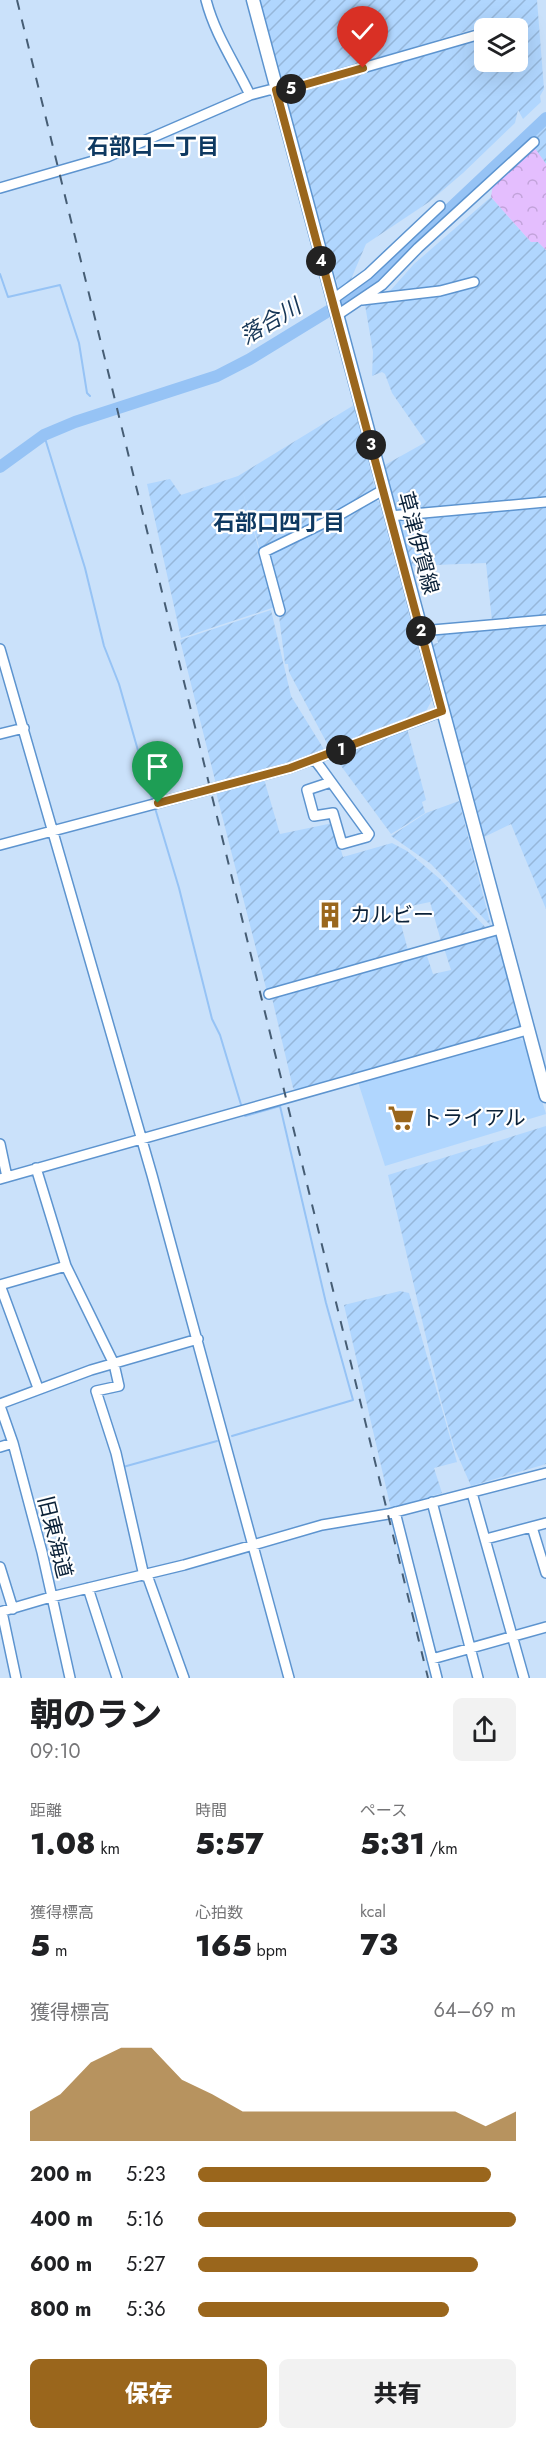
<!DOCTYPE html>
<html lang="ja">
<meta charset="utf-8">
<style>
:root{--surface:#fff;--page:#f2f2f2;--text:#202124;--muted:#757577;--accent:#9a661c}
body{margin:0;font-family:Jost,"Noto Sans JP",sans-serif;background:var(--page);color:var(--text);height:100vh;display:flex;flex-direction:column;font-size:22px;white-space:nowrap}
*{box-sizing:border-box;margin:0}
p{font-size:20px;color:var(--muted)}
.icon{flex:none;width:33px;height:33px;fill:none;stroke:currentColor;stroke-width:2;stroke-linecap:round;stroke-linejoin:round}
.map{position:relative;height:1678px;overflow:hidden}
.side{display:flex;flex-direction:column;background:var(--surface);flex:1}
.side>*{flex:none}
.buttons{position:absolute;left:474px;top:18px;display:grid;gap:12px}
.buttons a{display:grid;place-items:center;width:54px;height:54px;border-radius:9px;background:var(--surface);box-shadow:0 6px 24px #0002;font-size:30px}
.pin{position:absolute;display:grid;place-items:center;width:51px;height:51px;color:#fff;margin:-62px -26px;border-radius:50% 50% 50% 0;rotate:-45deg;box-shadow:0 0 6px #0007}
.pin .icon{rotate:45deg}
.km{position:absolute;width:30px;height:30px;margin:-15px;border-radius:50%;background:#222;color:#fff;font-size:16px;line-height:30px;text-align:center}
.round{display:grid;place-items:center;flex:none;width:63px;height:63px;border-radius:9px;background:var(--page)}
.summary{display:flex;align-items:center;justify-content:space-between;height:102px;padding:0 30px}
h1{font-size:33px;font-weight:800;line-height:45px}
.figures{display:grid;grid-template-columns:repeat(3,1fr);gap:9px;height:102px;padding:6px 30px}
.figures div{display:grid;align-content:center}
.figures b{font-size:30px;font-weight:800}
.figures small{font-size:16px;font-weight:400}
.figures p{font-size:16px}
.chart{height:168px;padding:12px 30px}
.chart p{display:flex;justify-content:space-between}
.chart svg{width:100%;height:108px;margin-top:6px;fill:var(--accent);opacity:.7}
.action{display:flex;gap:12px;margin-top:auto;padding:12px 30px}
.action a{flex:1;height:69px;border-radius:9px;background:var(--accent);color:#fff;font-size:24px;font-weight:800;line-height:69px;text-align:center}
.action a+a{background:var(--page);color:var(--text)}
ul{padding:0 30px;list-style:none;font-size:20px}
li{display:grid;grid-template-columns:96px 72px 1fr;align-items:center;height:45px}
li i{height:15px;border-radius:8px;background:var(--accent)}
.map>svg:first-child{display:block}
.built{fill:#b0d6fe}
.industrial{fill:url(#industrial-furrows)}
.forest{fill:url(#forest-crowns)}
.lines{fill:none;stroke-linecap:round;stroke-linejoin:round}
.stream{stroke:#96c3f5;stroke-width:2}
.river{stroke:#96c3f5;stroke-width:12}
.minor-casing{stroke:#5d94cf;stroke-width:12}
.major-casing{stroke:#5d94cf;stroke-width:15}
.minor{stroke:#fff;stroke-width:9}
.major{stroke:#fff;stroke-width:12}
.rail{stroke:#465d74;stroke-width:2;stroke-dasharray:10 10;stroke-linecap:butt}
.route-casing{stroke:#fff;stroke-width:12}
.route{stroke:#9a661c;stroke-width:8}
.labels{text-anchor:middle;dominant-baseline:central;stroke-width:4.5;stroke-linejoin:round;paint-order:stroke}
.street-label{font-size:21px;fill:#0b2239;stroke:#fff}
.poi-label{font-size:21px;fill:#0b2239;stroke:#fff;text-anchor:start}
.neighbourhood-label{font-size:22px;font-weight:bold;fill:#0e3961;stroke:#fff}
.water-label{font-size:22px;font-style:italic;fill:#173757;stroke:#fff}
</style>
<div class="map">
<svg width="546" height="1678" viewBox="0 0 546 1678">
<defs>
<pattern id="industrial-furrows" width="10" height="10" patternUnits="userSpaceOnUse" patternTransform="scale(1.5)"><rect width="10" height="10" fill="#b0d6fe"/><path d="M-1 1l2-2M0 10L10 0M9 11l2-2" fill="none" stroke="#96b7da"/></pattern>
<pattern id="forest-crowns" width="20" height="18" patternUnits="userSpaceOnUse" patternTransform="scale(1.5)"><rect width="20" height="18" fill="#e4befe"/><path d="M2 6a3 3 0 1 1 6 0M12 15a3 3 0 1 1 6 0" fill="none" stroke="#c2a3da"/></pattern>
</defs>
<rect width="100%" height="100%" fill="#cae1fa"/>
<path class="built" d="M518,1036L524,1042L546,1114L516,1123L513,1127L385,1166L357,1079Z"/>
<path class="industrial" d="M258,0H537L544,89L540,96L541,102L523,119L518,110L515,123L463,173L429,202L366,244L349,284L339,290L285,97L484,35V62H518V28H496L494,23L280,87Z
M546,126V164L535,149L534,135Z
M491,197L531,242H538L546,250V498L400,511L397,509L383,466L426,442L392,393L385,374L382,372L372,376L373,352L365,305L383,300L454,292L475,285L456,284L389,292L414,264Z
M354,405L376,492L260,550L242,489L275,607L181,638L147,484L170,479L181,495L238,476Z
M376,500L379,502L432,700L426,711L330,749L289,672L288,664H285L279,616L284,610L270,557L271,552Z
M546,508V616L492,621L486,563L410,566L398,522L400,519Z
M271,610L291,696L325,751L216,784L180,640Z
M546,626V909L511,824L482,838L432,644L438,643L436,635Z
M407,728L426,800L422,802L425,813L391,834L333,755Z
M264,779L280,834L333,823L343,857L392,843L407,851L440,879L489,931L441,941L430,902L397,909L409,954L267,992L216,792Z
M459,801L491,926L431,864L391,836L426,813Z
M496,934L520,1026L296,1090L293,1088L272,998L426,953L433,974L451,970L444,948Z
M546,1126V1464L471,1486L454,1447L441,1401L388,1175Z
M400,1291L409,1293L457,1462L434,1468L442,1493L391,1509L344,1305Z"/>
<path class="forest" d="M534,147L546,164V250L538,242H531L491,197L493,184Z"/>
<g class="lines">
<path class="stream" d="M0,274L8,297L60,285L79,343L87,393L90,396
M44,435L85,568L104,646L119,684L153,803
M155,808L179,888L212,1019L220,1035L242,1108
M232,1436L353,1400L326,1303L280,1106L245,1116L244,1113
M123,1467L217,1441"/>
<path class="river" d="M0,467L44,435L75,422L217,376L250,359L366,288L546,118"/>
<g class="minor-casing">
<path id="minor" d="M206,0C215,35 235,63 250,95
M0,188L107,157L250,95L269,90H286L484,33
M332,300L368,274L440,206
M362,300L440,291L474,282
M336,316L382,285L418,248L534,142
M390,516L546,502
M280,611L264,552L334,518L383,490
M421,631L546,620
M0,649L152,1175L289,1678
M0,734L24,728
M314,759L321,768L369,834L367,837L342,844L333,813L314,816L307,790L331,782
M0,845L290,768L443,711
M269,994L500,929
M0,1144L7,1177
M36,1168L66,1266L114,1364L119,1386L96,1391L116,1453L144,1576
M0,1179L527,1030
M38,1388L0,1285L66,1266
M0,1404L91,1370L198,1339
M0,1406L13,1443L42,1552L70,1678
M0,1447L13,1443
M472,1493L524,1678
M432,1502L478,1678
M395,1512L437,1678
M532,1527L546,1573
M486,1539L546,1523
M0,1567L13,1609
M147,1575L184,1678
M88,1588L117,1678
M0,1612L51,1597L184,1565L322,1525L388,1514L546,1473
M2,1612L16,1678
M432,1659L546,1627"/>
</g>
<g class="major-casing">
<path id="major" d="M253,0L546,1096"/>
</g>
<use href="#minor" class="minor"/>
<use href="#major" class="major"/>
<path class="rail" d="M17,0L428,1678"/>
</g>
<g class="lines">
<g class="route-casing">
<path id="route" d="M158,803L290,768L442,711L276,90H286L363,68"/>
</g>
<use href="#route" class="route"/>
</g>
<defs>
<g id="building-bare" transform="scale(2.07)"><path d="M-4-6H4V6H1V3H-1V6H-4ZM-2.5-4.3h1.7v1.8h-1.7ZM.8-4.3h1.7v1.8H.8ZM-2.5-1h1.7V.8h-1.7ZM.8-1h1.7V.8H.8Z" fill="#9a661c" stroke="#fff" stroke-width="2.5" paint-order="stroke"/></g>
<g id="supermarket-bare" transform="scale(2.07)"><path d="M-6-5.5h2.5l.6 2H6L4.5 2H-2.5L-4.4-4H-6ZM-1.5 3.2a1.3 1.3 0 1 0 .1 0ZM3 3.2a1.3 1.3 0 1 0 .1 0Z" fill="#9a661c" stroke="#fff" stroke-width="2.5" paint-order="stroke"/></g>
</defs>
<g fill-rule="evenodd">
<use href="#building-bare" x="330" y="915"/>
<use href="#supermarket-bare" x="401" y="1118"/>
</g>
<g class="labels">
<g class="street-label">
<text transform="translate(418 543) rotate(75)">草津伊賀線</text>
<text transform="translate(55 1537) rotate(76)">旧東海道</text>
</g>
<g class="poi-label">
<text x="350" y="915">カルビー</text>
<text x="421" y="1118">トライアル</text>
</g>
<g class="neighbourhood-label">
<text x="153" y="146">石部口一丁目</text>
<text x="279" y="522">石部口四丁目</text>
</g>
<g class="water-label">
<text transform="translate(270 321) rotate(-31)">落合川</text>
</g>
</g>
</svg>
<div class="buttons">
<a><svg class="icon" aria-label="layers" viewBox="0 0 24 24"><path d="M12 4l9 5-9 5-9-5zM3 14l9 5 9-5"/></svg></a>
</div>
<div class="pin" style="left:158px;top:803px;background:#1e9e55"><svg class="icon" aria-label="arrive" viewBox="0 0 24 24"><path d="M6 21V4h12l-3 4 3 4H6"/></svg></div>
<div class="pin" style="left:363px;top:68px;background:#d93025"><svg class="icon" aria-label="check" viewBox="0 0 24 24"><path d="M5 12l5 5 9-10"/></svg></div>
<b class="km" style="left:341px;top:750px">1</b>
<b class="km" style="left:421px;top:631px">2</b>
<b class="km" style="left:371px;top:445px">3</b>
<b class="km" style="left:321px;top:261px">4</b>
<b class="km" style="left:291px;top:89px">5</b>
</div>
<section class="side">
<div class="summary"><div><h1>朝のラン</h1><p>09:10</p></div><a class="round"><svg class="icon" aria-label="share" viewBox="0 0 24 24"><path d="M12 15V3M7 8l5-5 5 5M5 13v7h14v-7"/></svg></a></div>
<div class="figures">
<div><p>距離</p><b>1.08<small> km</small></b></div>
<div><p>時間</p><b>5:57</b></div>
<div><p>ペース</p><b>5:31<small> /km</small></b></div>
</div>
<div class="figures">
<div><p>獲得標高</p><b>5<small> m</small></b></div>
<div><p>心拍数</p><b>165<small> bpm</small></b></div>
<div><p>kcal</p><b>73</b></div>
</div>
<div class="chart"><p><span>獲得標高</span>64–69 m</p>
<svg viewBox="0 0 160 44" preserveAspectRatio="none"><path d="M0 44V32L10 25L20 12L30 6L40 6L50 19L60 25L70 32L80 32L90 32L100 32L110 32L120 32L130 32L140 32L150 38L160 32V44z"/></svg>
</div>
<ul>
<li><b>200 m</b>5:23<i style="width:92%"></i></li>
<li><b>400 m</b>5:16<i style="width:100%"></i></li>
<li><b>600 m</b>5:27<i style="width:88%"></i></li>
<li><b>800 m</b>5:36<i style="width:79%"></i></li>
</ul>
<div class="action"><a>保存</a><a>共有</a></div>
</section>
